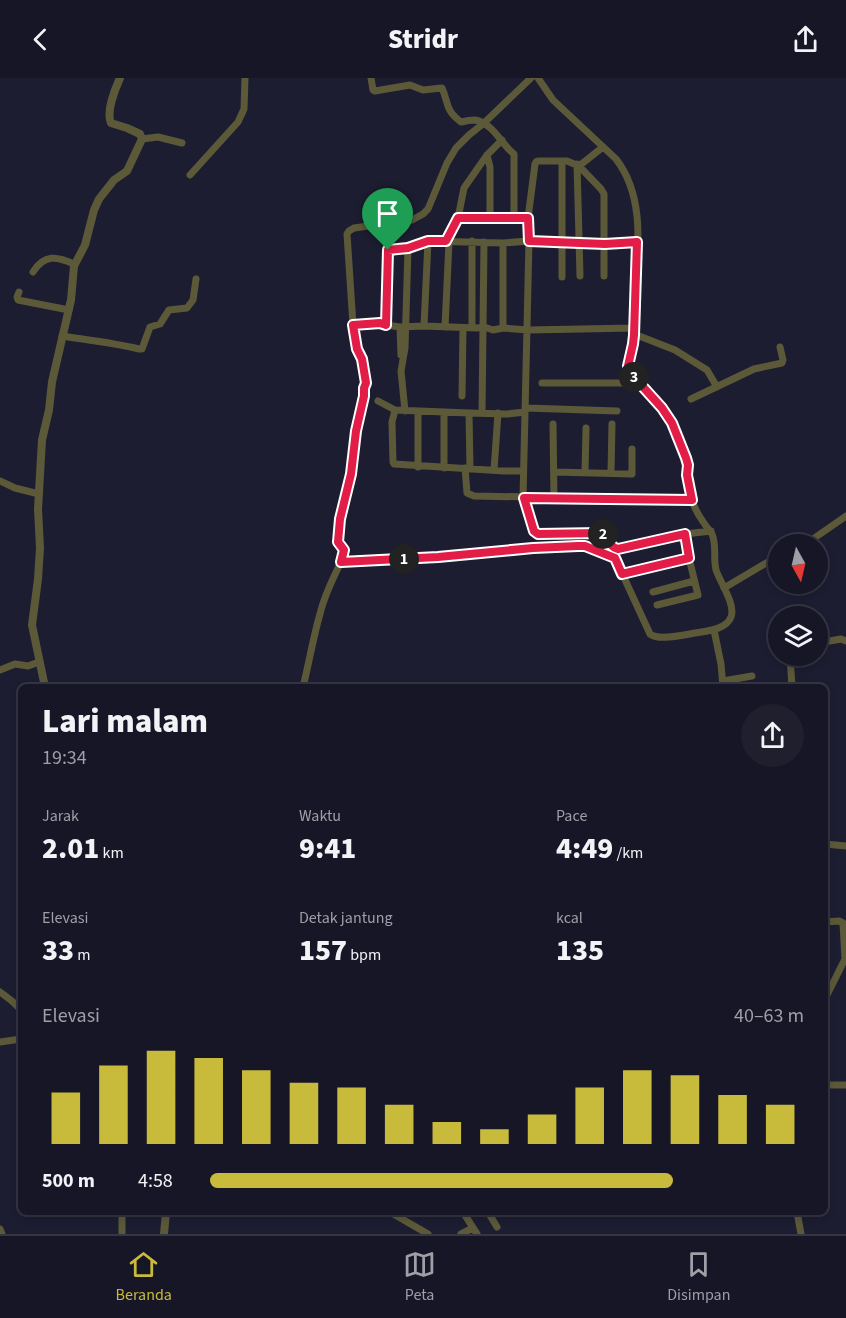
<!DOCTYPE html>
<html lang="id">
<meta charset="utf-8">
<style>
:root{--surface:#161626;--page:#1f1f2e;--text:#f1f3f6;--muted:#9e9fa7;--line:#353543;--accent:#c8bb3b}
body{margin:0;font-family:"Source Sans 3",sans-serif;background:var(--page);color:var(--text);height:100vh;display:flex;flex-direction:column;font-size:22px;white-space:nowrap}
*{box-sizing:border-box;margin:0}
p{font-size:20px;color:var(--muted)}
.icon{flex:none;width:33px;height:33px;fill:none;stroke:currentColor;stroke-width:2;stroke-linecap:round;stroke-linejoin:round}
.map{position:relative;flex:1;overflow:hidden}
.panel{position:absolute;left:18px;top:606px;width:810px;height:531px;display:flex;flex-direction:column;background:var(--surface);border-radius:9px;box-shadow:0 3px 9px #0003,0 0 0 2px var(--line)}
.panel>*{flex:none}
.needle{width:39px;rotate:172deg}
.fabs{position:absolute;left:768px;top:456px;display:grid;gap:12px}
.fabs a{display:grid;place-items:center;width:60px;height:60px;border-radius:50%;background:var(--surface);box-shadow:0 3px 9px #0003,0 0 0 2px var(--line);font-size:30px}
.pin{position:absolute;display:grid;place-items:center;width:51px;height:51px;color:#fff;margin:-62px -26px;border-radius:50% 50% 50% 0;rotate:-45deg;box-shadow:0 0 6px #0007}
.pin .icon{rotate:45deg}
.km{position:absolute;width:30px;height:30px;margin:-15px;border-radius:50%;background:#222;color:#fff;font-size:16px;line-height:30px;text-align:center}
.round{display:grid;place-items:center;flex:none;width:63px;height:63px;border-radius:32px;background:var(--page)}
.summary{display:flex;align-items:center;justify-content:space-between;height:102px;padding:0 24px}
h1{font-size:33px;font-weight:800;line-height:45px}
.stats{display:grid;grid-template-columns:repeat(3,1fr);gap:9px;height:102px;padding:6px 24px}
.stats div{display:grid;align-content:center}
.stats b{font-size:30px;font-weight:800}
.stats small{font-size:16px;font-weight:400}
.stats p{font-size:16px}
.chart{height:168px;padding:12px 24px}
.chart p{display:flex;justify-content:space-between}
.chart svg{width:100%;height:108px;margin-top:6px;stroke:var(--accent);stroke-width:6}
ul{padding:0 24px;list-style:none;font-size:20px}
li{display:grid;grid-template-columns:96px 72px 1fr;align-items:center;height:45px}
li i{height:15px;border-radius:8px;background:var(--accent)}
header{display:flex;justify-content:space-between;align-items:center;height:78px;padding:0 24px;background:var(--surface);font-size:27px;font-weight:800}
.tabs{display:flex;justify-content:space-around;align-items:center;height:84px;border-top:2px solid var(--line);background:var(--surface);font-size:16px;color:var(--muted)}
.tabs a{display:grid;justify-items:center;gap:3px}
.tabs .current{color:var(--accent)}
.map>svg:first-child{display:block}
.lines{fill:none;stroke-linecap:round;stroke-linejoin:round}
.minor{stroke:#5c5939;stroke-width:7}
.tertiary{stroke:#5c5939;stroke-width:8}
.route-casing{stroke:#fff;stroke-width:12}
.route{stroke:#e11d48;stroke-width:8}
</style>
<header><svg class="icon" aria-label="back" viewBox="0 0 24 24"><path d="M15 5l-7 7 7 7"/></svg>Stridr<svg class="icon" aria-label="share" viewBox="0 0 24 24"><path d="M12 15V3M7 8l5-5 5 5M5 13v7h14v-7"/></svg></header>
<div class="map">
<svg width="846" height="1156" viewBox="0 0 846 1156">
<rect width="100%" height="100%" fill="#1d1d32"/>
<g class="lines">
<path class="minor" d="M371,0L373,12L375,13L410,7L423,12L442,10C449,26 445,32 461,44C465,43 470,42 475,42C493,45 501,66 514,76V140
M142,61L158,59L182,65
M603,69L579,88L567,83H538L536,84L535,86L528,140L529,163L523,420L535,454L538,455H600C609,458 608,467 616,471L685,456L711,453
M487,77L490,89V141
M562,83V199
M577,86L580,198
M579,88L601,111L604,116V198
M190,97L238,44L244,31L245,0
M458,140H528
M391,144L388,172L408,170L428,163L503,165L529,163L605,166L637,164
M446,163L458,140L464,110L487,77L502,62
M503,165V250
M33,194C44,176 57,178 74,186
M19,214L17,219L18,222L69,232
M353,247L380,245L386,247L400,249L424,248L477,250L484,249L493,252L503,250L528,252L634,250
M386,247L388,172
M424,248L428,163
M400,249L401,277
M445,249L449,164
M472,250V163
M634,256L675,272L707,292L717,309
M62,258C88,262 114,265 139,271H142L150,249L160,246L169,232L187,230L193,222L196,201
M542,305H628L635,301
M462,318L463,250
M691,321L754,291L782,285L783,282L780,269
M378,323L395,332L469,335L507,336L525,334
M526,330L617,333
M395,332L392,344L393,384L394,386L504,393H523
M405,333L401,293L405,270L408,170
M469,335L470,391
M482,335L484,164
M553,346L554,421
M418,389V334
M444,390V335
M465,390L467,415L474,418L692,422
M494,392L498,335
M554,394L632,396V371
M585,394L586,350
M611,395L612,346
M0,403L15,410L39,416
M801,466L813,461L846,438
M341,484L343,473L338,464L340,441L351,396L356,353L364,318V310L366,305L362,281L357,271L353,247L347,156L349,153L354,150L412,142L423,136L428,131L447,85L456,70L469,57L484,45L531,0
M622,496L689,480
M724,510L778,478
M653,514L694,503
M657,527L698,517L689,480L685,456
M714,552L721,586L723,609
M818,565L841,561L846,563
M790,578L792,609
M0,592L15,586L28,588L39,584
M723,603L752,598
M303,609C309,585 313,560 320,536C324,518 333,500 341,484L438,479L533,470L578,468H585L615,480L650,556C658,563 684,557 695,555C706,553 726,552 731,539C736,527 720,504 716,492C713,480 717,468 712,456C710,452 706,449 704,445C698,437 694,430 692,421C690,413 688,406 687,398C687,393 688,389 687,384C685,371 679,357 673,346C661,324 639,310 628,288C628,280 632,273 633,266C636,252 634,238 635,224C637,177 647,121 616,81L553,22L538,0
M825,766L846,768
M825,844L839,843L843,845L845,881L827,917L825,927
M0,914L12,923L21,932
M0,964L21,961
M825,1007H846
M122,1134V1156
M390,1134L428,1156
M463,1134L477,1156
M488,1134L497,1149
M797,1134L801,1156
M0,1151L2,1156
M461,1156L473,1150"/>
<path class="tertiary" d="M45,609L32,547L38,501L40,470L38,431L42,362L49,332L52,304L71,222L74,188L85,167L94,132L99,121L114,102L127,93L142,61L140,56L127,50L111,45C106,34 115,11 120,0
M164,1156L166,1134"/>
</g>
<g class="lines">
<g class="route-casing">
<path id="route" d="M458,140H528L529,163L605,166L637,164L634,257L633,266L628,288L634,299L662,330L672,345L686,380L688,387L687,397L692,422L524,420L534,453L538,456L600,455C609,458 608,469 618,471L685,456L689,480L622,496L615,480L585,468H578L533,470L438,479L341,484L344,472L338,464L340,441L351,396L356,353L364,318V310L366,305L362,281L357,271L353,247L380,245L386,247L388,172L408,170L428,163H446Z"/>
</g>
<use href="#route" class="route"/>
</g>
</svg>
<div class="fabs">
<a><svg class="needle" viewBox="-14 -14 28 28"><path d="M0-13l5 13h-10z" fill="#e53935"/><path d="M0 13l5-13h-10z" fill="#9e9fa7"/></svg></a>
<a><svg class="icon" aria-label="layers" viewBox="0 0 24 24"><path d="M12 4l9 5-9 5-9-5zM3 14l9 5 9-5"/></svg></a>
</div>
<div class="pin" style="left:388px;top:172px;background:#1e9e55"><svg class="icon" aria-label="arrive" viewBox="0 0 24 24"><path d="M6 21V4h12l-3 4 3 4H6"/></svg></div>
<b class="km" style="left:404px;top:481px">1</b>
<b class="km" style="left:603px;top:456px">2</b>
<b class="km" style="left:634px;top:299px">3</b>
<section class="panel">
<div class="summary"><div><h1>Lari malam</h1><p>19:34</p></div><a class="round"><svg class="icon" aria-label="share" viewBox="0 0 24 24"><path d="M12 15V3M7 8l5-5 5 5M5 13v7h14v-7"/></svg></a></div>
<div class="stats">
<div><p>Jarak</p><b>2.01<small> km</small></b></div>
<div><p>Waktu</p><b>9:41</b></div>
<div><p>Pace</p><b>4:49<small> /km</small></b></div>
</div>
<div class="stats">
<div><p>Elevasi</p><b>33<small> m</small></b></div>
<div><p>Detak jantung</p><b>157<small> bpm</small></b></div>
<div><p>kcal</p><b>135</b></div>
</div>
<div class="chart"><p><span>Elevasi</span>40–63 m</p>
<svg viewBox="0 0 160 44" preserveAspectRatio="none"><path d="M5 44V23M15 44V12M25 44V6M35 44V9M45 44V14M55 44V19M65 44V21M75 44V28M85 44V35M95 44V38M105 44V32M115 44V21M125 44V14M135 44V16M145 44V24M155 44V28"/></svg>
</div>
<ul>
<li><b>500 m</b>4:58<i style="width:78%"></i></li>
</ul>
</section>
</div>
<nav class="tabs">
<a class="current"><svg class="icon" aria-label="home" viewBox="0 0 24 24"><path d="M3 11l9-7 9 7M6 9v11h12V9"/></svg>Beranda</a>
<a><svg class="icon" aria-label="map" viewBox="0 0 24 24"><path d="M3 6l6-2 6 2 6-2v14l-6 2-6-2-6 2zM9 4v14M15 6v14"/></svg>Peta</a>
<a><svg class="icon" aria-label="saved" viewBox="0 0 24 24"><path d="M7 4h10v16l-5-4-5 4z"/></svg>Disimpan</a>
</nav>
